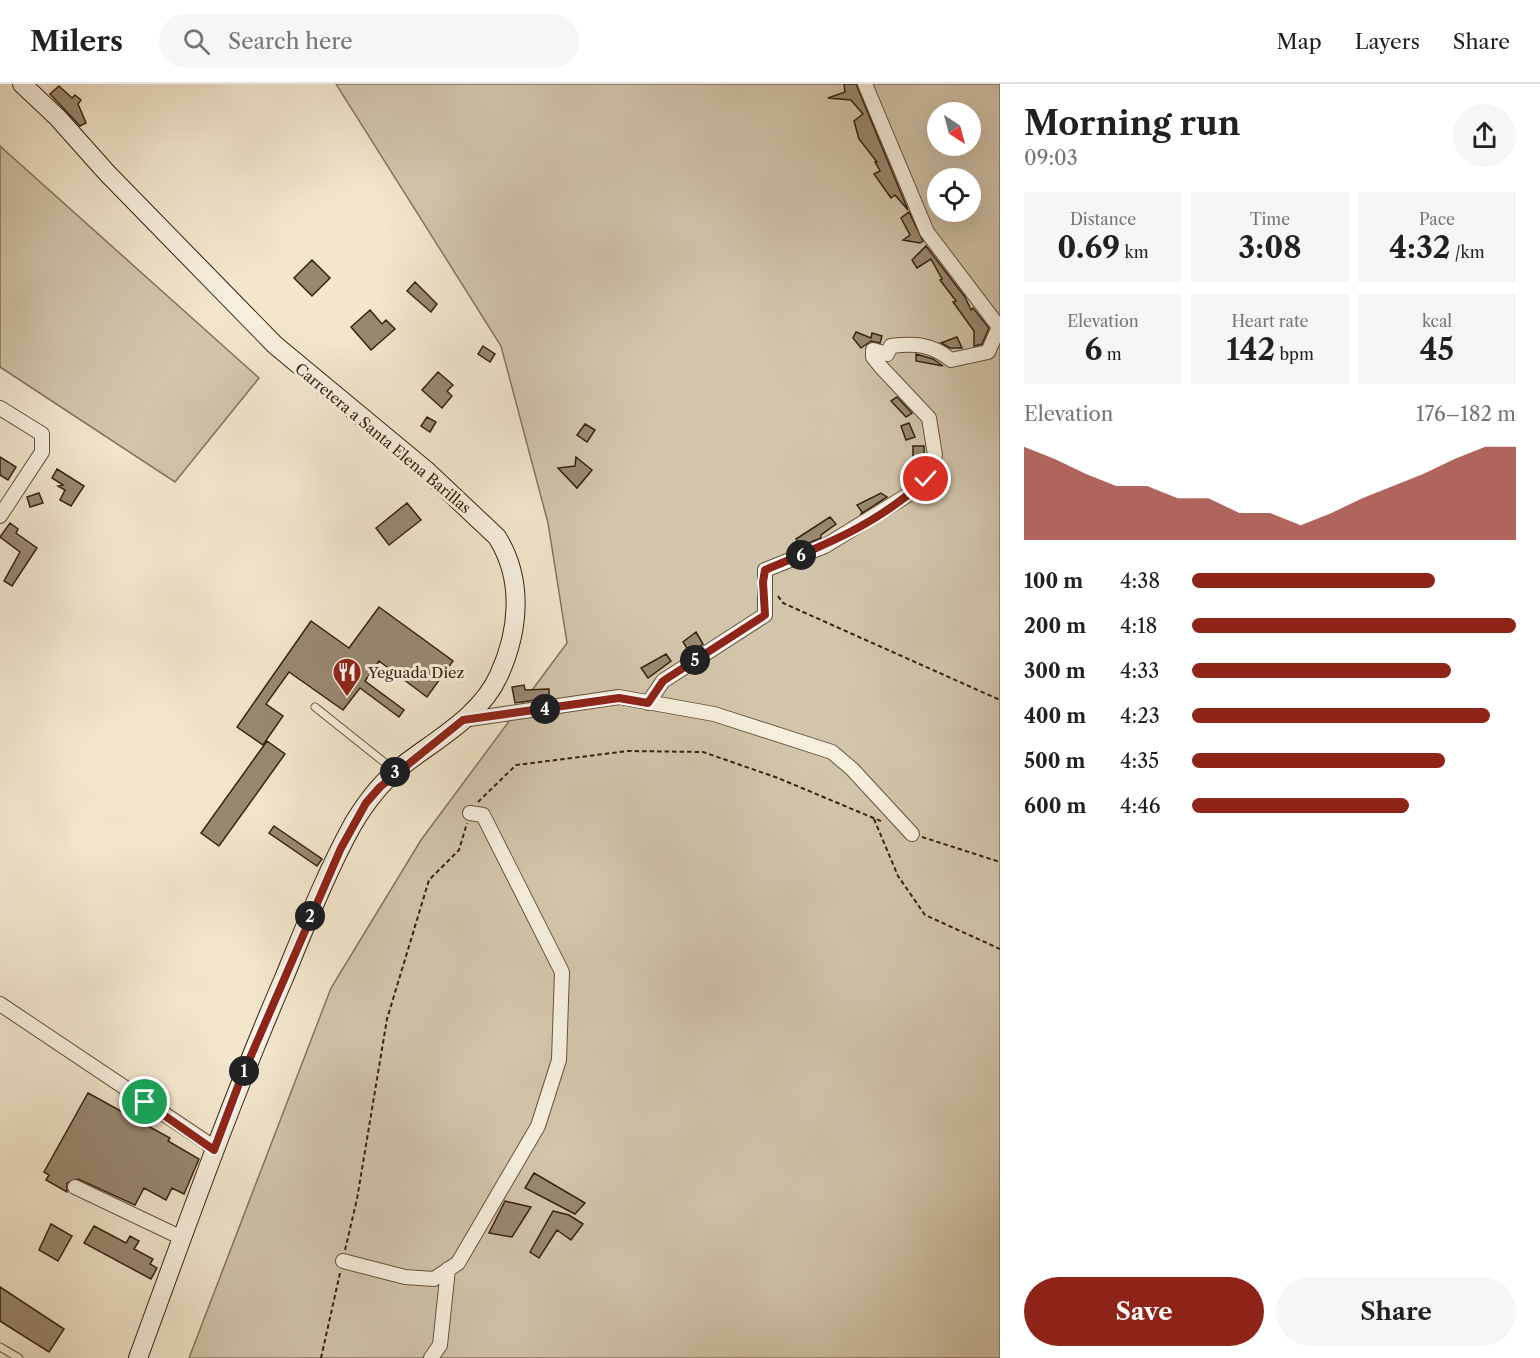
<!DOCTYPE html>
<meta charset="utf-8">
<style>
:root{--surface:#fff;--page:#f6f6f6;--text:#202124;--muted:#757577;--line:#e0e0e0;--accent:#8f2418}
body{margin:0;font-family:"Libre Caslon Text",serif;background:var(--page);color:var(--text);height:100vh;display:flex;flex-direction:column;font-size:22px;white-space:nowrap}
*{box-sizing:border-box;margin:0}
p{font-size:20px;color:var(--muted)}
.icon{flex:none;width:33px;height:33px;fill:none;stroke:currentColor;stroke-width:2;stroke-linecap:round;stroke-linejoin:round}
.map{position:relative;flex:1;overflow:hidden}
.panel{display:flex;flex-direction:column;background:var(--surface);width:540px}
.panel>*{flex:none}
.needle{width:39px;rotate:144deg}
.tools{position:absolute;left:927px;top:18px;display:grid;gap:12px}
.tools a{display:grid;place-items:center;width:54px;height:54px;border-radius:50%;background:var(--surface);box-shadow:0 6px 24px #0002;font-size:30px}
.pin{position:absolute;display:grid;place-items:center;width:51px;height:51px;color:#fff;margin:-26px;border:3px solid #fff;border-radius:50%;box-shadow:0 2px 6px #0007}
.km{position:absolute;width:30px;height:30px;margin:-15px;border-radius:50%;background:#222;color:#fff;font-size:16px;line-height:30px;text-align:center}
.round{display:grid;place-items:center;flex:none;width:63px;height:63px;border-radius:32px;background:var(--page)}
.headline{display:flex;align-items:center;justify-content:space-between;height:102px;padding:0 24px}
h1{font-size:33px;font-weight:700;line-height:45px}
.stats{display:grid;grid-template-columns:repeat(3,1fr);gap:9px;height:102px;padding:6px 24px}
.stats div{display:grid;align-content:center;border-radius:0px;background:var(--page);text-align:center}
.stats b{font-size:30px;font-weight:700}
.stats small{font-size:16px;font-weight:400}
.stats p{font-size:16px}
.chart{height:168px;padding:12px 24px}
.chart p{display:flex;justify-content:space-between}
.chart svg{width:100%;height:108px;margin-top:6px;fill:var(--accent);opacity:.7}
.action{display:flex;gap:12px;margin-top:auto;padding:12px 24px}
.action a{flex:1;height:69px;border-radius:36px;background:var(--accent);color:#fff;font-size:24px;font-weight:700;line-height:69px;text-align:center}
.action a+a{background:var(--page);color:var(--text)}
ul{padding:0 24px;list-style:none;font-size:20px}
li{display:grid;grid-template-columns:96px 72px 1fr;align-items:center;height:45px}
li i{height:15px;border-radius:8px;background:var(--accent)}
header{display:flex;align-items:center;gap:36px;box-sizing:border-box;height:84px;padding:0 30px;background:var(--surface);border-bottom:2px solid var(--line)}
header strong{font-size:28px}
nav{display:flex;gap:33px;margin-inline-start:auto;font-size:21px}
.search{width:420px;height:54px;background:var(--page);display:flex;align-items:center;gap:15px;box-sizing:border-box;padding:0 21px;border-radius:33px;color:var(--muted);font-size:22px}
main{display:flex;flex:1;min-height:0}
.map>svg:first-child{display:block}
.green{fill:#d3c5ac;stroke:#85745c;stroke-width:1.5;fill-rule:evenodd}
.building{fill:#998871;stroke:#37220d;stroke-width:1.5}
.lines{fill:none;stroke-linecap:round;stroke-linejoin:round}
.service-casing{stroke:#66533d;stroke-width:9}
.minor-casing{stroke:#66533d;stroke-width:16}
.secondary-casing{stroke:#37220d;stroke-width:20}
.path{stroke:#37220d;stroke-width:2;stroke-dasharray:4.5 3;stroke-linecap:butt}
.service{stroke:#f7efde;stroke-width:7}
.minor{stroke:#f7efde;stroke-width:14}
.secondary{stroke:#f7efde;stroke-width:18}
.route-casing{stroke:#fff;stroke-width:12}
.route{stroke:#8f2418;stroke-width:8}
.labels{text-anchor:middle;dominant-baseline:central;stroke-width:6;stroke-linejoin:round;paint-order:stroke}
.street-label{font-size:15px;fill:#37220d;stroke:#f7efde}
.poi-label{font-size:15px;fill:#37220d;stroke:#f7efde;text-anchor:start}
</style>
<header>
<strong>Milers</strong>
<div class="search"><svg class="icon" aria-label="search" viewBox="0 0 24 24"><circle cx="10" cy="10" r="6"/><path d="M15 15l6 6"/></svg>Search here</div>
<nav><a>Map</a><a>Layers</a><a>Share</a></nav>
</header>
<main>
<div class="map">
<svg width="1000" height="1274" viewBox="0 0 1000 1274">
<rect width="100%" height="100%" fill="#f3e6cd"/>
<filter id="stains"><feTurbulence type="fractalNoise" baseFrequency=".00333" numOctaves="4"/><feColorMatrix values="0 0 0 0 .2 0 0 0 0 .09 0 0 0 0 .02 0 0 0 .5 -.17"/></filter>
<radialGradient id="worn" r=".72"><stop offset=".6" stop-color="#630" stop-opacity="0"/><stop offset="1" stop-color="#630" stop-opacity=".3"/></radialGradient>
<path class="green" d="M336,0H1000V1274H189L331,904L421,756L567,559L548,439L501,262ZM938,28H970V62H938ZM938,94H970V128H938Z
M0,62L259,294L175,398L0,283Z"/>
<path class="building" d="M844,0H856L908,126L895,111L891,114L874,90L880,87L875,78H877L859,55L854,37L863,30L851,16L828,14L845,8Z
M59,2L72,14L75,11L81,16L78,20L86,39L80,42L50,10Z
M909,128L923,157L920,159L903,156L910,151L901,134Z
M926,162L965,213L971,226L973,224L989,244L982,260L974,262V247L953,218L956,217L940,196L942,195L931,175L917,184L912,176Z
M312,176L330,194L312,212L294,194Z
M415,198L437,220L431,228L407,207Z
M370,226L382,240L386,236L395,245L371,266L351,243Z
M856,248L871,254L872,249L882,252L880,259L871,257L861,264L853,254Z
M957,253L962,264H950L941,259Z
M483,262L495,270L490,278L478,270Z
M916,270L933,275L943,282L916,277Z
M438,288L453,301L447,307L452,312L442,324L422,306Z
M897,313L912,329L906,333L891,317Z
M427,333L436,338L430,348L421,342Z
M909,339L915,353L906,356L901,342Z
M585,340L595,346L587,358L577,351Z
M913,362H924V374L913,375Z
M0,373L16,383L8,396L0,391Z
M576,373L592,386L577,404L558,384L575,382Z
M57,385L84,402L71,422L60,416L65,406L58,402L63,401L52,394Z
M39,409L43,419L30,423L27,413Z
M881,409L887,413L861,430L862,428L857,421Z
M407,419L421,436L389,461L376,444Z
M830,433L836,440L821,451V454L801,462L796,455Z
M10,439L18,445L16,449L37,464L12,502L4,497L20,468L0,453Z
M379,523L453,577L427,613L379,577L365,597L404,626L399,633L360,604L343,626L289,588L266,620L283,632L263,661L237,643L311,537L349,564Z
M696,548L703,560L690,569L683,558Z
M666,570L671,577L648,594L641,584Z
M524,601L525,606L549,605V614L515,619L512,603Z
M267,657L285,670L219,762L201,749Z
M274,742L322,775L317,782L269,749Z
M88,1009L170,1054L168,1057L199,1075L184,1110L172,1104L166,1116L144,1104L135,1121L78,1095L67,1099V1108L46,1096L49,1091L44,1088Z
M534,1089L585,1119L575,1130L525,1104Z
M505,1117L531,1123L512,1153L489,1149Z
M553,1127L569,1131L583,1140L571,1156L557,1146L539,1174L530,1168Z
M51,1140L72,1152L58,1177L39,1166Z
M94,1142L126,1159L130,1152L139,1157L134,1165L153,1175L150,1180L157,1184L151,1195L84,1159Z
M0,1203L64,1245L49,1268L0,1237Z"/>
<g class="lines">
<g class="service-casing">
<path id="service" d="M315,623L394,686
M0,1263L19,1274"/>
</g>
<g class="minor-casing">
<path id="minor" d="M0,324L42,350V368L0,432
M648,619L663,597L765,531V486L825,462L911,409L926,395L935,371L929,334L881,283L873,273V266L887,270L891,262C915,259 932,260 951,276L988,268L999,243L927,148L865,0
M463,636L619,613L714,630L832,668L852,685L912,750
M0,920L206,1058L214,1066
M75,1103L182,1154
M343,1177L405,1193L434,1195L458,1179L538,1042L559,976L562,888L483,731L470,729
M431,1274L440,1261L448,1185"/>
</g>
<g class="secondary-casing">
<path id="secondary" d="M22,0L58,34L107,89L275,261L427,387L497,453C524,496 519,547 499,591C480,634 431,658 397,686C379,701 365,720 353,740C326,789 305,843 284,894C230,1019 185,1146 138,1274"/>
</g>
<path class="path" d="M778,512L783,519L1000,616
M478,718L516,681L628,667L703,668L778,694L883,738
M874,735L898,792L925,831L1000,865
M922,753L1000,778
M345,1166L357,1115L387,935L429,796L459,766L467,739
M321,1274L340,1189"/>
<use href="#service" class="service"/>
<use href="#minor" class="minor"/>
<use href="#secondary" class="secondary"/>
</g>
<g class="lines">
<g class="route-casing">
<path id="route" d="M145,1018L214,1066L240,997L341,764L366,719L380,703L463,636L619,614L648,619L663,597L765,531L763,498L765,486C824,461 879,440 926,395"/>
</g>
<use href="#route" class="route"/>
</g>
<defs>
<g id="restaurant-pin" transform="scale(1.5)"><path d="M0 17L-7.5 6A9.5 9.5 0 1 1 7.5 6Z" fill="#8f2418" stroke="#f7efde"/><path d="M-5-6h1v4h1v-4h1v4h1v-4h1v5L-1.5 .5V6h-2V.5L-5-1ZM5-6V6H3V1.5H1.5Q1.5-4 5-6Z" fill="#fff"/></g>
</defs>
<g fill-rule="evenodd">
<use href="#restaurant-pin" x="347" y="588"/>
</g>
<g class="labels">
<g class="street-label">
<text transform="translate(383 354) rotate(40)">Carretera a Santa Elena Barillas</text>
</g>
<g class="poi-label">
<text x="368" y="588">Yeguada Diez</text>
</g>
</g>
<rect width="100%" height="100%" filter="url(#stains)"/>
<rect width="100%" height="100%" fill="url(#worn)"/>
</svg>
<div class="tools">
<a><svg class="needle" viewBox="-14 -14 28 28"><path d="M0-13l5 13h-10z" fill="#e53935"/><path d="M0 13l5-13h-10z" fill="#757577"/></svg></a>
<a><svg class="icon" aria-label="locate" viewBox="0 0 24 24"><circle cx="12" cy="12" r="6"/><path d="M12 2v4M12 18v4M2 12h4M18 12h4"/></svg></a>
</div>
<div class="pin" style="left:145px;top:1018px;background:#1e9e55"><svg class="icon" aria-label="arrive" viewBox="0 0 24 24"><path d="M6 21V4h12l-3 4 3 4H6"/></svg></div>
<div class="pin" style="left:926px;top:395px;background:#d93025"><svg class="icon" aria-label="check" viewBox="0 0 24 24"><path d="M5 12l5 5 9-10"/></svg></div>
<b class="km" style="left:244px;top:987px">1</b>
<b class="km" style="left:310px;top:832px">2</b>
<b class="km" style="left:395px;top:688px">3</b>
<b class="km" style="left:545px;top:625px">4</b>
<b class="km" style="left:695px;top:576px">5</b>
<b class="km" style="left:801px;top:471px">6</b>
</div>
<section class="panel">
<div class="headline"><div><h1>Morning run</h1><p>09:03</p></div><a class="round"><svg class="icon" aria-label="share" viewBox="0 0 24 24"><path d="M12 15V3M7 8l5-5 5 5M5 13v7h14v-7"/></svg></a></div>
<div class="stats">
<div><p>Distance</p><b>0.69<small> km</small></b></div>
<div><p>Time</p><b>3:08</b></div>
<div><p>Pace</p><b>4:32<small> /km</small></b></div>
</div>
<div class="stats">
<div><p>Elevation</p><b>6<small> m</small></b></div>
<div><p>Heart rate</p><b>142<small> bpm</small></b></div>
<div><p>kcal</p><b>45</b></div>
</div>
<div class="chart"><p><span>Elevation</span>176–182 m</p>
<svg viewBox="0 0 160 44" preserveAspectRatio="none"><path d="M0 44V6L10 11L20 17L30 22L40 22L50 27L60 27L70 33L80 33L90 38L100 33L110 27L120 22L130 17L140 11L150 6L160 6V44z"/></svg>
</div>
<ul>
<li><b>100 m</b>4:38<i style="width:75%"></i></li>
<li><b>200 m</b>4:18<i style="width:100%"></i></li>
<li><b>300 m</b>4:33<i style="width:80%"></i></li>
<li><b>400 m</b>4:23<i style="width:92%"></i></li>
<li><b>500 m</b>4:35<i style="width:78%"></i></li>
<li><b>600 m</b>4:46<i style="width:67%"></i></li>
</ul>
<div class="action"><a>Save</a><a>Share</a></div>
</section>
</main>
